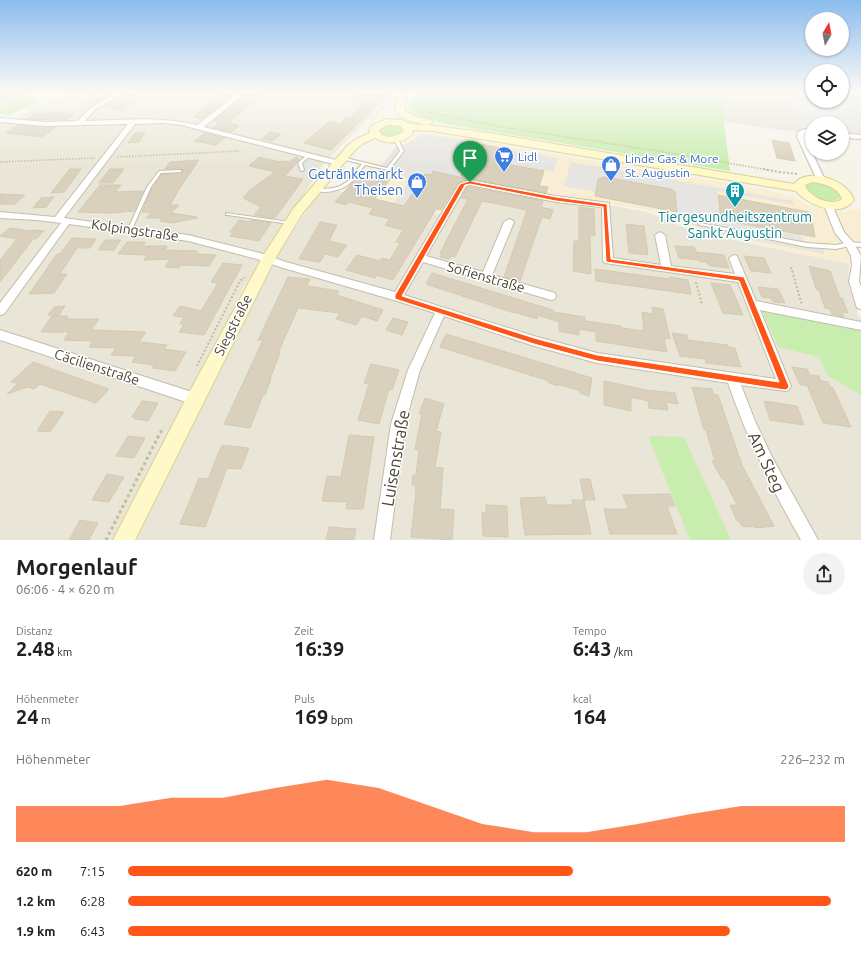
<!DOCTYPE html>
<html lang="de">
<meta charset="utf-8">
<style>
:root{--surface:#fff;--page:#f2f2f2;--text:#202124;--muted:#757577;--accent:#ff5617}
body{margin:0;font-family:Ubuntu,sans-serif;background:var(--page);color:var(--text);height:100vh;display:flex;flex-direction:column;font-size:15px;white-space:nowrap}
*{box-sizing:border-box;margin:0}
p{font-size:13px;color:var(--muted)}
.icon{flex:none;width:22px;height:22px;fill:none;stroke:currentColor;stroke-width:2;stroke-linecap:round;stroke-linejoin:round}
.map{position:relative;height:540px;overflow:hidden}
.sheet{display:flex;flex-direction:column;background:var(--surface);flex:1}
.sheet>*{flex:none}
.needle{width:26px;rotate:10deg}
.tools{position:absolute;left:805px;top:12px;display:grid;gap:8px}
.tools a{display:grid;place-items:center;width:44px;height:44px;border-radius:50%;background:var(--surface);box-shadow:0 1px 3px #0004;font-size:20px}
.pin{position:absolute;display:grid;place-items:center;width:34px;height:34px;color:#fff;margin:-41px -17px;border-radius:50% 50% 50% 0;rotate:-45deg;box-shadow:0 0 4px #0007}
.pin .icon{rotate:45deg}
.round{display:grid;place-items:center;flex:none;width:42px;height:42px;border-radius:21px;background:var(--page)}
.overview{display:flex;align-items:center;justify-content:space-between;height:68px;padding:0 16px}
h1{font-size:22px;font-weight:700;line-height:30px}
.metrics{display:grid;grid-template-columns:repeat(3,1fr);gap:6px;height:68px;padding:4px 16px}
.metrics div{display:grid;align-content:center}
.metrics b{font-size:20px;font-weight:700}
.metrics small{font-size:11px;font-weight:400}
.metrics p{font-size:11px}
.chart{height:112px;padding:8px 16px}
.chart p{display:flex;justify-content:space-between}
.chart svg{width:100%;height:72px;margin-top:4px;fill:var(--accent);opacity:.7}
ul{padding:0 16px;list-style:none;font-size:13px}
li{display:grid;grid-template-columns:64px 48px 1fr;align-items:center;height:30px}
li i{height:10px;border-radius:5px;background:var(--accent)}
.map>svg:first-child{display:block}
.residential{fill:#eae6d7}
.commercial{fill:#f9eed3}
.industrial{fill:#e5e2da}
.green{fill:#c9edae}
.parking{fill:#e7e5e1}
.building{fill:#d9d1bd;stroke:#d4cab0}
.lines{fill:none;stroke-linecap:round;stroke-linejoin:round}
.lane-casing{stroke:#c2bdaa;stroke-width:2}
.street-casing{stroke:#c2bdaa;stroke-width:2}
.secondary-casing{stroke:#dad095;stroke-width:2}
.path-far2{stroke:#c6bc9a;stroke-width:1.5;stroke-dasharray:1.5 1.5;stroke-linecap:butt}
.path-far1{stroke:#c6bc9a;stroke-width:2;stroke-dasharray:2 2;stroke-linecap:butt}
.path{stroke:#c6bc9a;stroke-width:3;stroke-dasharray:3 3;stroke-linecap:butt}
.lane{fill:#fff;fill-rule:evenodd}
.street{fill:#fff;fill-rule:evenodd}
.secondary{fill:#fff9ca;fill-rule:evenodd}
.route{fill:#ff5617;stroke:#fff;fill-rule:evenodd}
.labels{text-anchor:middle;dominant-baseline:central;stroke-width:3;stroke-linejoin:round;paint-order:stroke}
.far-shop-label{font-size:12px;fill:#366cbe;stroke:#fff;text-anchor:start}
.shop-label{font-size:14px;fill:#366cbe;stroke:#fff;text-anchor:end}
.culture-label{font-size:14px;fill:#0d838f;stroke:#fff}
.street-label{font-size:14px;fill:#4b4536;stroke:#fff}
.near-street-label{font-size:17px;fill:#4b4536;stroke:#fff}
</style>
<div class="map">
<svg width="861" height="540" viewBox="0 0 861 540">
<rect width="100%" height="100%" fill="#f6f3e9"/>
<path class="residential" d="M70,92H396L324,163L243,288L191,396L118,540H0V121L15,119Z
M462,178L647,212L695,232L849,264L848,280L859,317L861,318V540H131L250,306L278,255L312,202L319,194L335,190L442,215Z"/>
<path class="commercial" d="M426,132L766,190L796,198L811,207L846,213L851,209L861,210V263L850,264L696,231L647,210L461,178L441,214L337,189L361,160L388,164L402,146L420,134Z"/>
<path class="industrial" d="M723,92H812V101H842V92H861V141L842,138V123H812V134L724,122Z"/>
<path class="green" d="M0,92H28L0,104Z
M417,92H723L724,122L730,171L446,124L417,116L408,109L409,102Z
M25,96L41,100L8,116L0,114V108Z
M386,125L401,126L404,129L403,133L393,137L381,134L379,130Z
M816,183C826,185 837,187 841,197C831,206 809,198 806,187L809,184Z
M762,311L779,312L861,331V395L828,376L819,357L778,347Z
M648,436L684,437L731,540H690Z"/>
<path class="parking" d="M789,100L832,105L850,134L842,133V123H812V130L804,128Z
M425,134L558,158L553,172L474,158L463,178L433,172L431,175L425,174L404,205L394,203L410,179L377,171L396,147L404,146L420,135L425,136Z
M301,159L317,163L305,175L290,171Z
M571,162L793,201L795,205L717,191L720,219H714L715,222L721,224L720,220L802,236L806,246L824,250V254L706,231L692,224L691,218L677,212L675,193L671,189L605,177L598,179L596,192L564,186Z"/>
<path class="building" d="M224,92H237L203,119L193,117Z
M247,92L264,93L229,122L239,126L231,132L213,128L220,122L214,121Z
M362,92H390L331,150L304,143L330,121L340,124L347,117L350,118L365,103L352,100Z
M130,95L142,97L121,110L104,106L115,100L119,101Z
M96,96L105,98L95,104L84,101Z
M51,112L74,114L66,120L27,119L36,113L48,114Z
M18,125L46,128L56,127L42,137L6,133Z
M270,132L281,134L272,141L262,139Z
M135,133H145L139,142L128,143Z
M205,133L225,138L216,145L194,141Z
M772,140L789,143L795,161L777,158Z
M481,144L500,148L495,162L544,171L539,186L548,187L546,193L470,179L458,183L441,210L436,209L393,280L377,275L375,278L346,270L357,255L380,261L382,258L390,260L400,243L396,242L403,230L385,225L390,219L369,214L373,208L349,202L346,205L335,202L354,181L352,178H345L351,171L357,174L360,173L390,179L375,199L404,206L425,174L431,175L433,171L463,178Z
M259,157L280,162L282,161L289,162L297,157L299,160L285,176L303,179L275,218L254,215L261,207L243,198L250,190L275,172L249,166Z
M199,160L181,186L170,205H179L171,213L197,217V218L172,223L160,221L162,218H147L151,212H142L152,188L162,174H181L183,172V170L180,168L165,169L170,162Z
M70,169H81L64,192L51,193Z
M110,169H124L113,183H99Z
M605,177L671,189L675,192L677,212L595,196L598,179Z
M100,185H121L115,192L143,191L134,211L111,213L78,212Z
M467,187H470L543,201L541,207L553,210L550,219L542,217L520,281L504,277L527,210L482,201L455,257L451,256L449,259L440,257L442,254L440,253L468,199L461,198Z
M0,194L25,195L15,204H0Z
M718,195L809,212L813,226L815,237L721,220Z
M54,197L46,207L33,208L41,198Z
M579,207L594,209L595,236L590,235L591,274L573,271L574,241H579Z
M239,220L249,222L251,220L271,223L259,241L230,236L233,233L230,232Z
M320,222L337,225L329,241L347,245L338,257L325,254L320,262L299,259Z
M626,224L644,226L648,255L629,253Z
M10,228L31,231L33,230L44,231L36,239L34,238L0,282V260L17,239L0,236Z
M72,238L96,239L90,248H77L60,274H67L54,293L29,294L57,254H60Z
M105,240H121L114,250H98Z
M127,242H145L143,246H167L165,250L197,251V254L216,255L209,266L180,265L179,268L165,267L170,259L144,260L147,255L118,254Z
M675,246L694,247L699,259L696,252L724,255L729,268L711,266L705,262H700L699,260L679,258Z
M744,256L764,258L771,273L751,271Z
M223,263L242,265L204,335L179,332L184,324H180L184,317L173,316L180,306L201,311L218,283L211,282Z
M809,266L830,271L840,298H842L848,313L842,312L844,317L832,314L830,309L825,308L819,290L816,289Z
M595,269L669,279V277L688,280L691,294L596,281Z
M432,273L553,310V312L585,317V321L621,326L622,328L644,331L642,312L653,314L652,307L663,309L670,338L664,339L667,352L596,341V332L579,329V335L559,331V322L538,315L537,319L514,312V313L426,284Z
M288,277L310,279L307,286L339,291L337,295L383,310L377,321L362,316L356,325L336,319L340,313L298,308L278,353H280L270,379H271L265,395H263L250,428L224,424L263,340H258Z
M711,283L730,285L743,315L723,313Z
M758,287L778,289L785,303L773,302L771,298L762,297Z
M65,306L59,315H48L54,307Z
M52,316H68L66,319H99L91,330L146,332L139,342L167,345L164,349L186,352L175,371L152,368L155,365L132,362L136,356L111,355L116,348L89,347L93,341L64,340L69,332H41Z
M393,318L408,322L402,335L386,330Z
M672,333L687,335L688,340L728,345V347L735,348L741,367L706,363L705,359L680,356Z
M446,334L592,378L589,396L580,393V391L558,384V386L549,383V381L440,347Z
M33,362L66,374L109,389L96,403L40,384L34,389L27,387L7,394L18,383L11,382Z
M371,364L399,370L392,390L389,389L379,424L358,420L369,384L364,383Z
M792,367L807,369L810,375L819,376L821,381L828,382L830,387L833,388L851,427L823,423L807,385H800Z
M604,381L646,390L675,393L678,404L666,402L668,410L649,408L648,401L631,397V411L604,405Z
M692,387L712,389L713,394L718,395L742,465L774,526L755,528L754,526L745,527L741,525L739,521H737L730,505H737L724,479H722L712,461H715L706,430H704Z
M425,398L444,404L436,431L441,432L435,467L443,468L440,509L454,510L452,540L411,537L416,492L415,485H412L413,475H416L419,450L415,449L422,414H419Z
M142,401L158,403L148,421L135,419L132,417Z
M764,401L797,406L804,425L770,420Z
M50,411L64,412L50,432L37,431Z
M349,435L374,437L363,509H346L347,502L322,501L327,476L341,477Z
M128,436L145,438L134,458L116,456Z
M222,445L249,448L241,469L227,468L205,527L180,524L199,478L208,479Z
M107,474L124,477L109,502L92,500Z
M580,479H590L595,500H584Z
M670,494L675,506H667L677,534H610L604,509H628L623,495Z
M545,497L547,505H573L572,500H584L591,534L525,535L520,498Z
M486,505L507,506L508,537L483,536L482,513H486Z
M80,520L98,523L89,540H69Z
M329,527L356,529L354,540H326Z"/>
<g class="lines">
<g class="lane-casing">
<path id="lane" d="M0,92H3L0,93Z
M395,138H397L404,151L389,170H388L365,165L358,173H357L355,172L362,164L341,159L340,158L342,157L387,168L400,151L394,139Z
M307,155H308L310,156L302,163L304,170L302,171H301L298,163Z
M180,170L182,171L181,172L161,173L151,187L132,229L130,231L128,230V229L147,187L159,171Z
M350,179H351L353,180C345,190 326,195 314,190L316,189C329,189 340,189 350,179Z
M226,213L290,222L292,223L290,224L228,215H226Z
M698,223H700L807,243L836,245L850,242L861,243V247L850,246L836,249L807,247L700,225L698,224Z"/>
</g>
<g class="street-casing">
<path id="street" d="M118,92H125L96,109L85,121C123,120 161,116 197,125L239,92H246L204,127L340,161L341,163L337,165L181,125L163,123L135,124L64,218L188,235L260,253L286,262L395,292L459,184L470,180L556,196L609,203L613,258L661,265L655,235L660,232L665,235L671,266L735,274L729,258L734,255L737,256L756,301L861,322V330L760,310L791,386L789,390L785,391L741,385L755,421L772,457L818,540H801C772,490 747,438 728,383L597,363L534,346L444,316L420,370L405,424L390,540H374L391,424L408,370L435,313L397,301L280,267L257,259L188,241L69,224L4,314L0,315V303L61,223L37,220L0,218V212L55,217L128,124L46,126L0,122V118L46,122L77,121L92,107ZM470,185L556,202L602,207L603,261L605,263L738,282L776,379L597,353L534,336L404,295L423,262L551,300L555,299L556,296L555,293L492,275L514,222L512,220L509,219L504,222L483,272L426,256L466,186Z
M804,129L812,130V134L808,133L805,135V137L825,180L824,182H821L817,180L797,137L798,132Z
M842,133L861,135V138L858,139L842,137Z
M828,202L832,205L844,232L853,242L861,256L859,281L861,287V309L857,308L856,305L849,281L852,266L851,256L846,246L835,233L824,205Z
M0,330L195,393L199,395L201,399L199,403L195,405L0,340Z"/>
</g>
<g class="secondary-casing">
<path id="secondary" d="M402,94L407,97L404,106L405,111L417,117L431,120L433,122L428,125L483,132L794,184C808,166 848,180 854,200C841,219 807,205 796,191L433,131L413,130V133C405,144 386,145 375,138L364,143L355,150L302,214L275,259L135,540H113L189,393L263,256L293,209L347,146L356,139L370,133L369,131L371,126L386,119L402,120L410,124L427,125L411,121L398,115C394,108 393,97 402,94ZM388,125L400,126L403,128V132C396,137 382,140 379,130ZM813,182C824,184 838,187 842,199C831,207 809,197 805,185Z"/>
</g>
<path class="path-far2" d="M0,106L31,92
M417,110L502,127L664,152L769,170
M372,119L390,100
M117,157L240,151
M0,162L95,158"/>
<path class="path-far1" d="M763,169L779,172
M461,170L462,175L465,176
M779,172L798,174
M791,267L802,305
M696,282L702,305
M197,366L240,281L245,277"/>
<path class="path" d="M106,540L160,433L164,428"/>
<use href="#lane" class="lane"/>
<use href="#street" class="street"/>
<use href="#secondary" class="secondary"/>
</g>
<linearGradient id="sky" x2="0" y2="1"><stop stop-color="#8bbcee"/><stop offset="0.55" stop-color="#fbfaf5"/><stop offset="1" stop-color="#fbfaf5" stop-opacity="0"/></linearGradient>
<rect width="861" height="167" fill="url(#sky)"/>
<path class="route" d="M470,181L556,197L607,204L611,259L744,277L789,386L788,389L785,390L597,361L534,344L395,299V295L460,184ZM470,184L556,201L603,207L606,262L739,281L779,382L597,355L534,338L402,296L465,185Z"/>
<defs>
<g id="supermarket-pin" transform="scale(1)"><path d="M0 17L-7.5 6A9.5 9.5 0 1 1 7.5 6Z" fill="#3f7fe0" stroke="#fff"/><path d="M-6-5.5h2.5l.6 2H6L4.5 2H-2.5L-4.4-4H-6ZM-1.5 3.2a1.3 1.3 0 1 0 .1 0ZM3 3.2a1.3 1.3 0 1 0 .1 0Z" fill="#fff"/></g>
<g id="shop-pin" transform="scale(1)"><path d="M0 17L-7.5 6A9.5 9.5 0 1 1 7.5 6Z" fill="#3f7fe0" stroke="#fff"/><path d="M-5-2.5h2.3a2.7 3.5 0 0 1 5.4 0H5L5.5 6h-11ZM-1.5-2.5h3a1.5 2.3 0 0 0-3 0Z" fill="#fff"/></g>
<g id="building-pin" transform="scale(1)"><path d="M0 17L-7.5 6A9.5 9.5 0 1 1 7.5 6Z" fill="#0f9aa8" stroke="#fff"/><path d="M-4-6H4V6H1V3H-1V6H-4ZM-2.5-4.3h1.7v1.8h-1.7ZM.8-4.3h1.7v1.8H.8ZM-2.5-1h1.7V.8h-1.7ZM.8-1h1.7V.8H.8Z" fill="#fff"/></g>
</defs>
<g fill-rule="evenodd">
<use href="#supermarket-pin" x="504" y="156"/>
<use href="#shop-pin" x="611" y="165"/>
<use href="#shop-pin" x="417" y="182"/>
<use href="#building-pin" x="735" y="191"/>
</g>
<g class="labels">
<g class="far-shop-label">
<text x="518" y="156">Lidl</text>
<text x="625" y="158">Linde Gas &amp; More<tspan x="625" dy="14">St. Augustin</tspan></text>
</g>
<g class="shop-label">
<text x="403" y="174">Getränkemarkt<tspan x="403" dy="16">Theisen</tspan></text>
</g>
<g class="culture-label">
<text x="735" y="217">Tiergesundheitszentrum<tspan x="735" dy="16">Sankt Augustin</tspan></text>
</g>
<g class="street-label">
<text transform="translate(135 230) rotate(8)">Kolpingstraße</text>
<text transform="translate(486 277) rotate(16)">Sofienstraße</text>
<text transform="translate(233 325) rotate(-63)">Siegstraße</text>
<text transform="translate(97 367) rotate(18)">Cäcilienstraße</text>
</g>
<g class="near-street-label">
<text transform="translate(395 458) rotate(-80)">Luisenstraße</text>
<text transform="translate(767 462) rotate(65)">Am Steg</text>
</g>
</g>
</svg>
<div class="tools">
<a><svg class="needle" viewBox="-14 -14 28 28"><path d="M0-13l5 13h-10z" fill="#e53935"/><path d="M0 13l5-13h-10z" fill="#757577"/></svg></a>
<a><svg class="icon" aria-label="locate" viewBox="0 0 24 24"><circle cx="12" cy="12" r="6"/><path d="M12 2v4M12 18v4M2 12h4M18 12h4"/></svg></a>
<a><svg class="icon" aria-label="layers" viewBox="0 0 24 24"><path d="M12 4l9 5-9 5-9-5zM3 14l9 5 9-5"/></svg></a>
</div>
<div class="pin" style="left:470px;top:182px;background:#1e9e55"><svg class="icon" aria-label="arrive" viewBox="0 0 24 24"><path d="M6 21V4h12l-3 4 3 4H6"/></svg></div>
</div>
<section class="sheet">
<div class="overview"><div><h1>Morgenlauf</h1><p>06:06 · 4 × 620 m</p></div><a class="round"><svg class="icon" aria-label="share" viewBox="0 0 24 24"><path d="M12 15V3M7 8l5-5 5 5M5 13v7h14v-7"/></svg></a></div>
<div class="metrics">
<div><p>Distanz</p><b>2.48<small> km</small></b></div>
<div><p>Zeit</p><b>16:39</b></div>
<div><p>Tempo</p><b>6:43<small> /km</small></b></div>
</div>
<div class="metrics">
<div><p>Höhenmeter</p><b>24<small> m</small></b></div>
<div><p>Puls</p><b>169<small> bpm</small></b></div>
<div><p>kcal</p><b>164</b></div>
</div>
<div class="chart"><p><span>Höhenmeter</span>226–232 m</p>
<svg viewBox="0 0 160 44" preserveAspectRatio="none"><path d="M0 44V22L10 22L20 22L30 17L40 17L50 11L60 6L70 11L80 22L90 33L100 38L110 38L120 33L130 27L140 22L150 22L160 22V44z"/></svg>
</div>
<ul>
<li><b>620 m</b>7:15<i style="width:62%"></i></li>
<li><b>1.2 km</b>6:28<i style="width:98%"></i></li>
<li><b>1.9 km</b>6:43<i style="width:84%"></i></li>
</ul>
</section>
